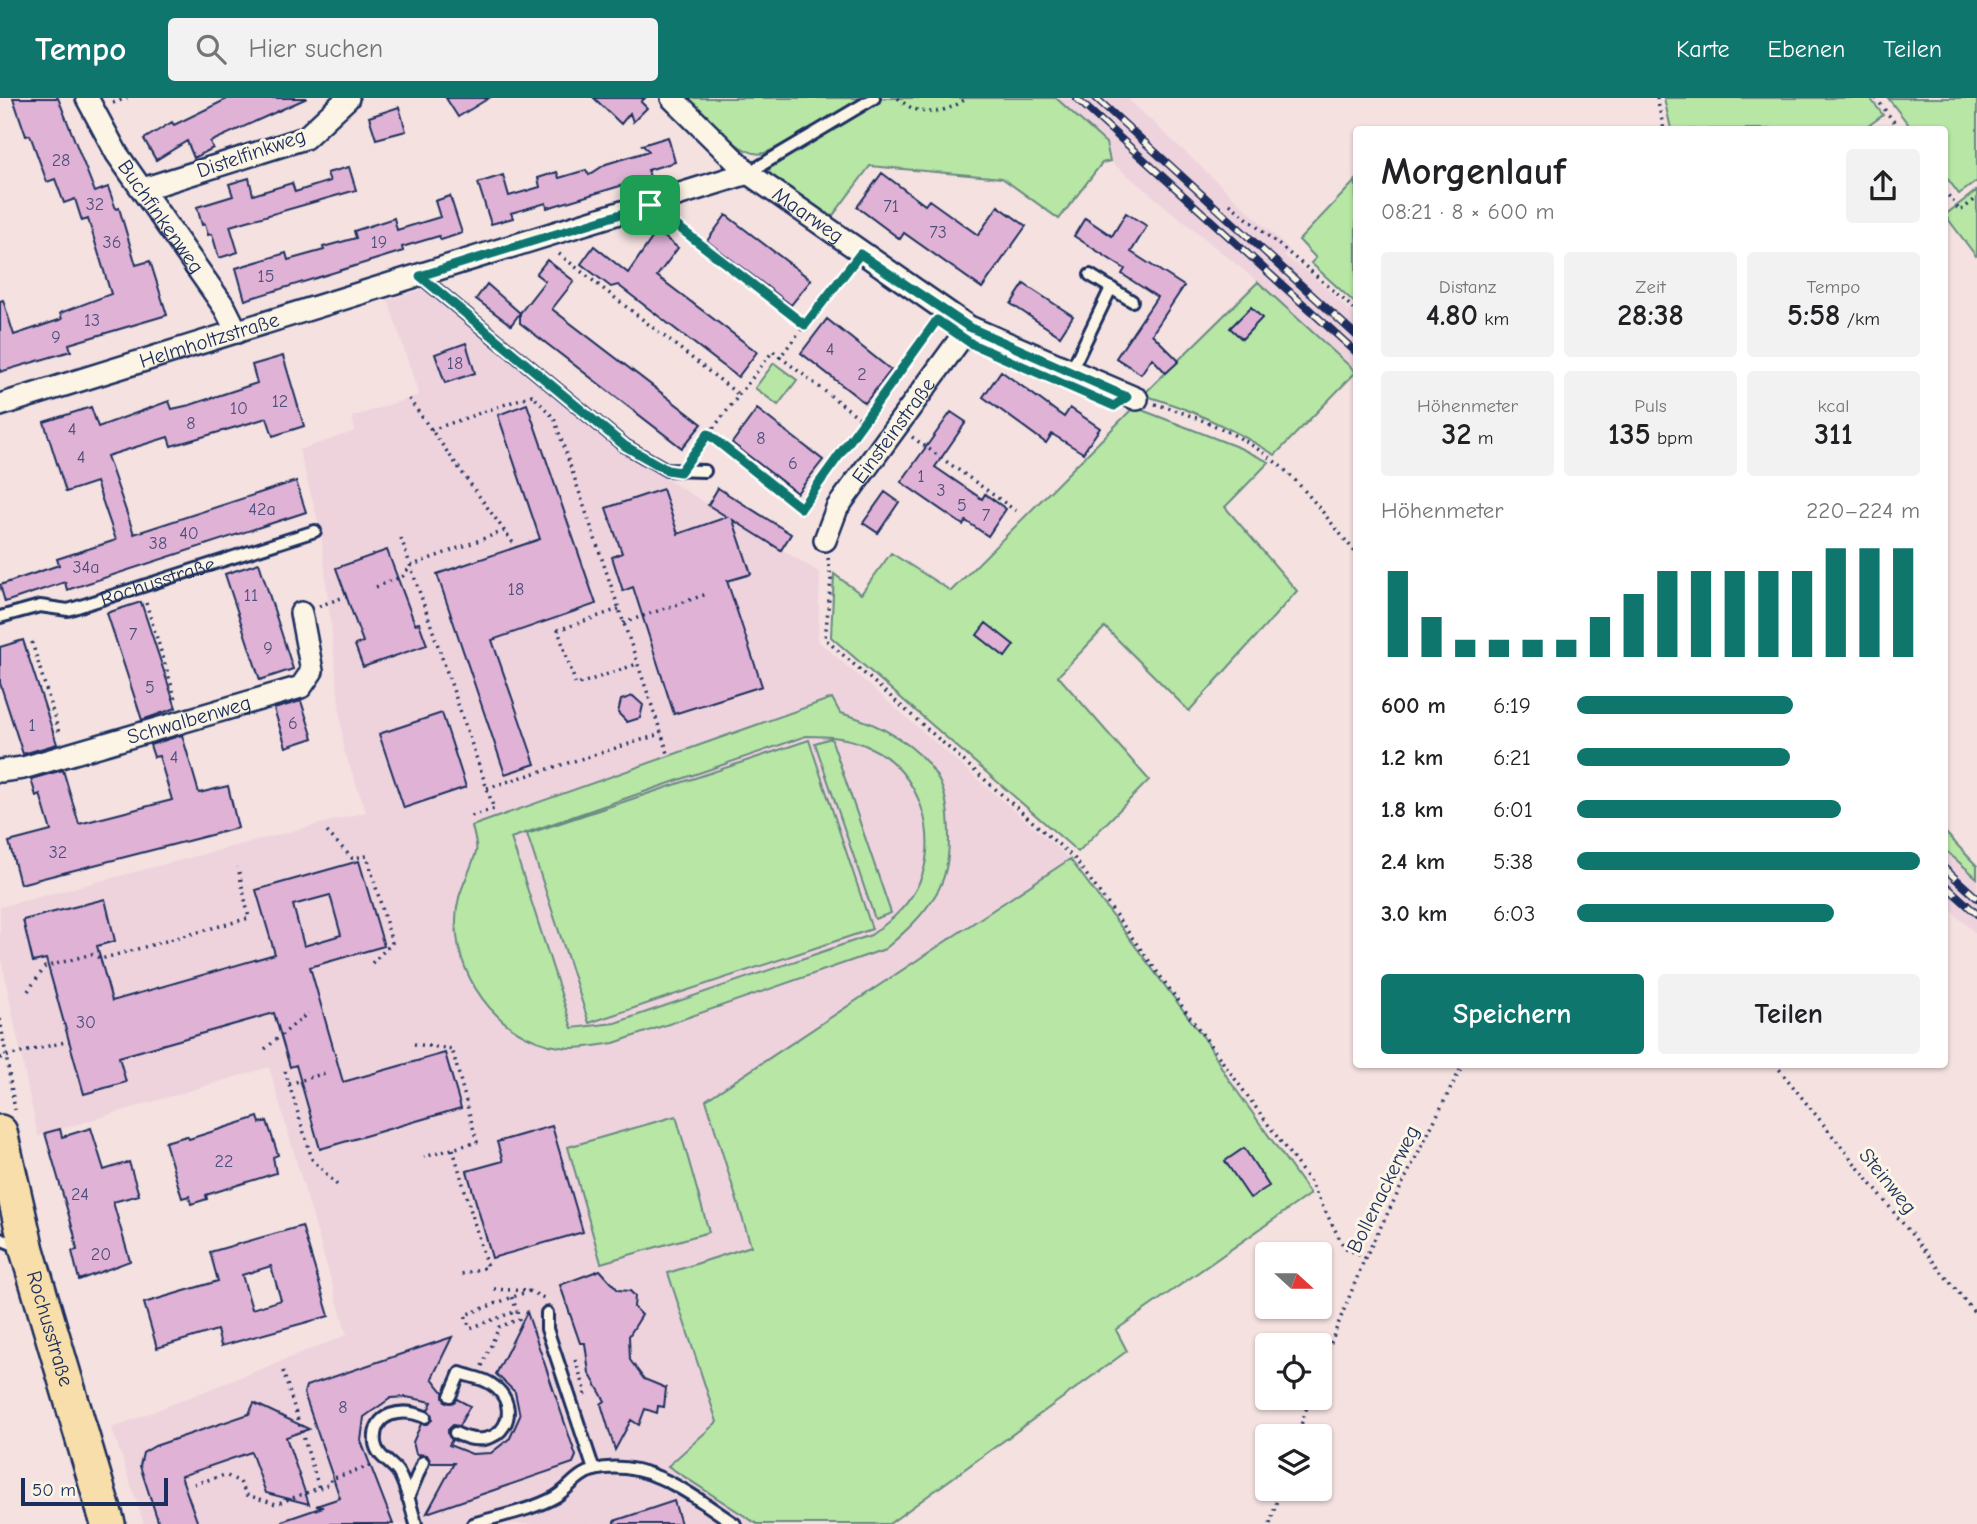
<!DOCTYPE html>
<html lang="de">
<meta charset="utf-8">
<style>
:root{--surface:#fff;--page:#f2f2f2;--text:#202124;--muted:#757577;--accent:#0f766e}
body{margin:0;font-family:"Comic Neue",sans-serif;background:var(--page);color:var(--text);height:100vh;display:flex;flex-direction:column;font-size:26px;white-space:nowrap}
*{box-sizing:border-box;margin:0}
p{font-size:23px;color:var(--muted)}
.icon{flex:none;width:38px;height:38px;fill:none;stroke:currentColor;stroke-width:2;stroke-linecap:round;stroke-linejoin:round}
.map{position:relative;flex:1;overflow:hidden}
.drawer{position:absolute;left:1353px;top:28px;width:595px;height:942px;display:flex;flex-direction:column;background:var(--surface);border-radius:7px;box-shadow:0 2px 5px #0004}
.drawer>*{flex:none}
.needle{width:46px;rotate:111deg}
.tools{position:absolute;left:1255px;top:1144px;display:grid;gap:14px}
.tools a{display:grid;place-items:center;width:77px;height:77px;border-radius:7px;background:var(--surface);box-shadow:0 2px 5px #0004;font-size:35px}
.scale{position:absolute;left:21px;bottom:18px;width:147px;box-sizing:border-box;padding-left:7px;border:4px solid #1b2f5e;border-top:0;font-size:19px;line-height:24px;white-space:nowrap;color:#1b2f5e;-webkit-text-stroke:5px #fcf5e5;paint-order:stroke}
.pin{position:absolute;display:grid;place-items:center;width:60px;height:60px;color:#fff;margin:-30px;border-radius:14px;box-shadow:0 4px 10px #0006}
.round{display:grid;place-items:center;flex:none;width:74px;height:74px;border-radius:7px;background:var(--page)}
.headline{display:flex;align-items:center;justify-content:space-between;height:119px;padding:0 28px}
h1{font-size:38px;font-weight:700;line-height:52px}
.figures{display:grid;grid-template-columns:repeat(3,1fr);gap:10px;height:119px;padding:7px 28px}
.figures div{display:grid;align-content:center;border-radius:7px;background:var(--page);text-align:center}
.figures b{font-size:30px;font-weight:700}
.figures small{font-size:19px;font-weight:400}
.figures p{font-size:19px}
.chart{height:196px;padding:14px 28px}
.chart p{display:flex;justify-content:space-between}
.chart svg{width:100%;height:126px;margin-top:7px;stroke:var(--accent);stroke-width:6}
.action{display:flex;gap:14px;margin-top:auto;padding:14px 28px}
.action a{flex:1;height:80px;border-radius:7px;background:var(--accent);color:#fff;font-size:28px;font-weight:700;line-height:80px;text-align:center}
.action a+a{background:var(--page);color:var(--text)}
ul{padding:0 28px;list-style:none;font-size:23px}
li{display:grid;grid-template-columns:112px 84px 1fr;align-items:center;height:52px}
li i{height:18px;border-radius:9px;background:var(--accent)}
header{display:flex;align-items:center;gap:42px;box-sizing:border-box;height:98px;padding:0 35px;background:var(--accent);color:#fff}
header strong{font-size:33px}
nav{display:flex;gap:38px;margin-inline-start:auto;font-size:24px}
.search{width:490px;height:63px;background:var(--page);display:flex;align-items:center;gap:18px;box-sizing:border-box;padding:0 24px;border-radius:7px;color:var(--muted);font-size:26px}
.map>svg:first-child{display:block}
.built{fill:#eed3dd}
.green{fill:#b7e6a5;stroke:#698a82;stroke-width:2;fill-rule:evenodd}
.building{fill:#e0b3d6;stroke:#1b2f5e;stroke-width:2;fill-rule:evenodd}
.lines{fill:none;stroke-linecap:round;stroke-linejoin:round}
.service-casing{stroke:#1b2f5e;stroke-width:16}
.minor-casing{stroke:#1b2f5e;stroke-width:26}
.primary-casing{stroke:#1b2f5e;stroke-width:38}
.path{stroke:#1b2f5e;stroke-width:3.5;stroke-dasharray:2 5;stroke-linecap:butt}
.service{stroke:#fcf5e5;stroke-width:10}
.minor{stroke:#fcf5e5;stroke-width:21}
.primary{stroke:#f8deab;stroke-width:33}
.rail-casing{stroke:#1b2f5e;stroke-width:8}
.rail{stroke:#fcf5e5;stroke-width:5;stroke-dasharray:16;stroke-linecap:butt}
.route-casing{stroke:#fff;stroke-width:14}
.route{stroke:#0f766e;stroke-width:9}
.labels{text-anchor:middle;dominant-baseline:central;stroke-width:6;stroke-linejoin:round;paint-order:stroke}
.number-label{font-size:18px;fill:#4c507c}
.street-label{font-size:21px;fill:#1b2f5e;stroke:#fcf5e5}
</style>
<header>
<strong>Tempo</strong>
<div class="search"><svg class="icon" aria-label="search" viewBox="0 0 24 24"><circle cx="10" cy="10" r="6"/><path d="M15 15l6 6"/></svg>Hier suchen</div>
<nav><a>Karte</a><a>Ebenen</a><a>Teilen</a></nav>
</header>
<div class="map">
<svg width="1977" height="1426" viewBox="0 0 1977 1426">
<rect width="100%" height="100%" fill="#f4e1e0"/>
<filter id="ink" filterUnits="userSpaceOnUse"><feTurbulence type="fractalNoise" baseFrequency=".0143" numOctaves="2"/><feDisplacementMap in="SourceGraphic" scale="14" xChannelSelector="R" yChannelSelector="G"/><feConvolveMatrix kernelMatrix="1 2 1 2 8 2 1 2 1" color-interpolation-filters="sRGB"/></filter>
<g filter="url(#ink)">
<path class="built" d="M1056,0H1127L1290,152L1284,158L1312,177L1356,219V274L1258,184L1110,63L1106,45Z
M424,191L637,363L820,475L818,543L1070,761L706,1002L751,1148L668,1176L717,1325L668,1368L757,1426H144L112,1330L347,1237L269,969L38,1038L0,855V809L366,714L344,652L321,434L299,352L355,333L352,319L419,297L388,202Z
M1944,751L1977,780V837L1944,806Z"/>
<path class="green" d="M688,0H1056L1106,45L1110,63L1102,65L1059,121L1002,80L870,68L828,124L772,82L769,73L772,66L822,36L817,27C799,35 783,49 764,55C741,62 705,16 688,0Z
M1664,0H1870L1883,17L1864,31H1671Z
M1888,0H1977V83L1959,96L1944,76V32L1912,31Z
M1356,82V206L1311,165L1316,160L1299,142Z
M1977,92V157L1976,158L1945,117Z
M1258,184L1356,274L1275,357C1232,330 1192,311 1143,297Z
M774,265L797,282L778,307L755,290Z
M1134,309L1240,350L1269,364L1225,409L1297,493L1189,613L1105,529L1058,578L1149,682L1078,754L831,539L834,476L861,496L891,455L951,493Z
M832,600L840,615C877,624 925,649 941,687C948,703 949,723 949,740C949,759 946,780 936,796C922,819 905,834 885,851L614,945C600,947 585,950 571,950C506,948 457,886 456,825C455,795 469,779 476,754C478,746 473,735 472,728ZM806,638C828,638 849,639 869,649C920,672 943,742 916,791C905,811 889,824 871,837L615,925L572,930L511,740Z
M831,640L891,815L875,821L815,645Z
M809,642L872,831L589,925L527,736Z
M1944,733L1977,768V780L1944,751Z
M1070,761L1207,944L1227,979L1310,1096L1116,1232L1127,1253L889,1426H757L668,1368L717,1324L668,1175L751,1148L706,1002Z
M676,1018L709,1134L601,1165L568,1049Z"/>
<path class="building" d="M13,0H58L95,94L108,89L116,111L119,110L136,167L150,163L167,217L69,246L71,253L0,274V203L3,202L14,237L62,221L60,215L111,196L88,121L82,123L75,101L64,105L55,81L47,84L30,37L26,38Z
M229,0H307L210,44L213,50L194,60L187,43L156,62L144,41L172,24L174,27Z
M446,0H489L458,19Z
M594,0H645L641,4L647,10L633,24L630,15L621,26Z
M399,9L406,33L376,41L369,19Z
M668,39L675,64L648,72L650,79L547,110L546,105L511,115L513,120L491,126L478,85L503,77L509,98L540,89L538,80L557,74L559,80L586,72L589,77L606,66L649,53L642,47Z
M349,69L356,92L230,128L238,154L219,160L212,136L208,137L205,126L202,127L197,109L233,98L229,86L249,80L253,97L292,85L295,94L330,83L327,75Z
M882,75L925,107L929,102L978,137L998,108L1026,128L982,190L904,135L900,141L857,109Z
M450,98L462,135L441,142L439,138L402,149L403,153L245,202L236,170L286,155L288,162L324,152L323,149L356,140L354,133L394,120L397,132L440,119L435,103Z
M1126,115L1147,128L1131,154L1184,188L1152,236L1179,263L1166,275L1152,260L1141,276L1116,260L1157,199L1122,176L1125,171L1074,138L1085,120L1112,138Z
M726,117L811,182L791,207L707,143Z
M657,133L678,150L657,178L757,254L738,279L618,187L611,189L581,166L594,148L628,175Z
M547,162L574,183L552,211L702,326L682,350L520,225V215L511,227L476,201L487,186L520,215L545,183L536,176Z
M1024,186L1073,218L1060,238L1011,206Z
M1251,209L1262,220L1242,241L1230,230Z
M827,221L891,272L865,305L801,255Z
M466,245L475,275L445,285L435,256Z
M283,258L304,328L273,338L267,320L171,348L168,339L107,358L134,436L296,383L306,414L67,492L65,484L5,504L0,487L59,467L57,461L116,442L96,384L66,394L44,324L91,309L98,329L169,303L172,311L190,307L257,285L252,267Z
M1001,273L1064,319L1070,310L1100,330L1083,355L1052,336L1046,345L983,299Z
M527,306L596,506L492,542L535,666L505,676L437,476L540,441L498,317Z
M757,311L823,362L797,395L732,345Z
M951,314L966,324L935,369L982,401L985,396L1006,411L988,438L966,423L963,427L901,384Z
M718,390L791,436L781,452L733,422L751,476L727,483L762,588L674,616L633,489L623,493L612,459L622,455L606,410L663,391L678,436L727,419L708,407Z
M885,394L899,404L878,435L863,425Z
M387,452L415,526L419,525L427,547L363,569L355,547L363,544L336,470Z
M259,465L293,571L260,582L225,476Z
M141,504L176,610L142,622L107,515Z
M986,525L1014,547L1005,559L977,537Z
M23,542L57,646L23,656L0,585V549Z
M633,598L643,607L640,620L627,624L618,615L621,602Z
M301,603L313,640L286,649L274,611Z
M442,615L466,689L404,710L379,636Z
M182,637L199,695L228,688L238,730L20,786L9,744L51,733L40,696L36,698L31,681L63,672L79,726L172,702L159,658L154,659L150,647Z
M359,763L384,848L310,869L343,984L445,955L461,1010L320,1051L296,967L290,969L274,915L119,959L126,984L84,996L46,861L33,864L23,822L105,801L115,843L97,848L112,903L275,856L256,792ZM330,797L341,837L304,848L293,807Z
M258,1019L260,1025L267,1023L278,1057L273,1059L276,1075L206,1097L207,1101L191,1106L189,1098L182,1100L165,1044L187,1038L189,1041Z
M552,1028L583,1134L492,1160L467,1073L503,1063L497,1044Z
M91,1030L104,1072L129,1064L139,1097L113,1104L130,1163L79,1182L72,1153L77,1152L74,1135L45,1035L60,1031L62,1039Z
M1244,1050L1269,1088L1250,1100L1225,1063Z
M302,1128L329,1218L221,1248L217,1232L157,1250L144,1205L218,1183L210,1154ZM271,1168L281,1202L252,1211L242,1177Z
M600,1172L618,1192L630,1193L635,1198L634,1209L642,1217L629,1238L630,1262L644,1281L666,1290L664,1309L658,1308L657,1315L645,1311L639,1327L631,1322L615,1352L601,1306L605,1303L589,1275L585,1245H580L560,1187Z
M527,1214L576,1358L573,1365L427,1415L454,1365H431L427,1357L416,1356L413,1344L421,1326L432,1322L428,1312L432,1304L406,1299L391,1300L364,1319L361,1343L393,1426H282V1423L323,1409L316,1408L340,1400L304,1295L306,1288L452,1239L432,1280L443,1294L446,1305L457,1301L470,1308L459,1328L453,1327L448,1332L452,1342L449,1347L472,1356L491,1355L510,1340L520,1318L515,1294L496,1276Z
M254,1305L309,1331L286,1339L309,1406L266,1395L251,1354L181,1378L198,1426H159L140,1368L143,1355L155,1348L249,1316Z
M674,1403L681,1426H614V1423Z"/>
<g class="lines">
<g class="service-casing">
<g id="service">
<path d="M748,75L874,0"/>
<path d="M1090,177L1132,203"/>
<path d="M420,178L625,348L667,372L705,373"/>
<path d="M1070,275L1111,190"/>
<path id="s1" d="M0,519L40,508L68,512L315,433"/>
<path d="M0,1141L20,1149"/>
<path d="M547,1215V1231L594,1372"/>
<path d="M450,1298L460,1275C470,1279 483,1280 491,1286C526,1308 503,1359 455,1335"/>
<path d="M408,1400L423,1364"/>
<path d="M416,1426C411,1410 407,1389 398,1374C391,1364 377,1359 375,1345C372,1313 403,1310 425,1319"/>
<path d="M473,1426C499,1418 532,1412 555,1399C569,1391 577,1376 594,1372C647,1359 694,1399 735,1426"/>
</g>
</g>
<g class="minor-casing">
<g id="minor">
<path id="s2" d="M87,0L117,56L225,210L237,234"/>
<path id="s3" d="M672,0L748,75L969,229L1137,301"/>
<path d="M143,91L305,40L348,0"/>
<path id="s4" d="M0,307L748,75"/>
<path id="s5" d="M825,442L837,410L969,229"/>
<path id="s6" d="M0,673L23,670L301,589L312,573L301,515"/>
</g>
</g>
<g class="primary-casing">
<g id="primary">
<path id="s7" d="M0,1034L27,1152L108,1426"/>
</g>
</g>
<path class="path" d="M898,0C919,21 945,16 967,0
M1657,0L1664,32
M1876,0L1900,32
M113,5L127,0
M1944,92L1960,113L1977,100
M1230,106C1272,142 1315,175 1356,213
M668,122L805,227
M559,156L739,297
M780,259L865,324
M409,301L516,449
M1155,306C1203,320 1253,341 1289,376C1313,400 1334,429 1356,455
M431,332L532,297L554,320L669,658
M708,336L801,410L933,227
M912,339L1016,413
M692,358L773,253L780,259L849,170
M401,440L494,711L468,719
M828,460L831,481L825,541L1075,761L1310,1084L1344,1149L1365,1160
M376,489L403,478L410,468L504,433
M146,505L177,605
M319,508L347,498
M619,511L558,532L576,587L637,566
M623,525L707,496
M32,544L60,638
M487,690L661,636
M327,734L352,760L367,758L392,845L371,866
M28,893L45,869L92,856L101,861L249,820L238,769
M0,921L15,1012
M414,946L452,951L477,1044L424,1059
M265,951L308,915
M0,960L69,943
M1775,966L1977,1218
M285,973L312,1061L338,1088
M289,986L325,975
M453,1051L487,1169L458,1177
M494,1191L529,1193L546,1201
M512,1199L517,1213
M575,1262L586,1294L584,1297
M482,1268L499,1229L519,1221L517,1213L470,1230L465,1217L529,1193
M1320,1271L1365,1160L1463,966
M283,1273L320,1393
M1297,1339L1310,1300
M194,1386L225,1377L240,1384L247,1397L276,1406L330,1386L331,1381L370,1368
M1270,1426L1280,1391"/>
<use href="#service" class="service"/>
<use href="#minor" class="minor"/>
<use href="#primary" class="primary"/>
<g class="rail-casing">
<path id="rail" d="M1076,0L1356,254
M1096,0L1356,237
M1944,770L1977,800
M1944,786L1977,816"/>
</g>
<use href="#rail" class="rail"/>
</g>
</g>
<g class="lines" filter="url(#ink)">
<g class="route-casing">
<path id="route" d="M650,107L805,227L860,156L969,229L1127,299L1114,308L972,246L937,222L801,410L708,336L680,374L667,372L625,348L420,178Z"/>
</g>
<use href="#route" class="route"/>
</g>
<g class="labels">
<g class="number-label">
<text x="61" y="62">28</text>
<text x="95" y="106">32</text>
<text x="891" y="108">71</text>
<text x="938" y="134">73</text>
<text x="112" y="144">36</text>
<text x="379" y="144">19</text>
<text x="266" y="178">15</text>
<text x="92" y="222">13</text>
<text x="56" y="239">9</text>
<text x="830" y="251">4</text>
<text x="455" y="265">18</text>
<text x="862" y="276">2</text>
<text x="280" y="303">12</text>
<text x="239" y="310">10</text>
<text x="191" y="325">8</text>
<text x="72" y="331">4</text>
<text x="761" y="340">8</text>
<text x="81" y="359">4</text>
<text x="793" y="365">6</text>
<text x="921" y="378">1</text>
<text x="941" y="392">3</text>
<text x="962" y="407">5</text>
<text x="262" y="411">42a</text>
<text x="986" y="417">7</text>
<text x="189" y="435">40</text>
<text x="158" y="445">38</text>
<text x="86" y="469">34a</text>
<text x="516" y="491">18</text>
<text x="251" y="497">11</text>
<text x="133" y="536">7</text>
<text x="268" y="550">9</text>
<text x="150" y="589">5</text>
<text x="293" y="625">6</text>
<text x="32" y="627">1</text>
<text x="174" y="659">4</text>
<text x="58" y="754">32</text>
<text x="86" y="924">30</text>
<text x="224" y="1063">22</text>
<text x="80" y="1096">24</text>
<text x="101" y="1156">20</text>
<text x="343" y="1309">8</text>
</g>
<g class="street-label">
<text transform="translate(251 55) rotate(-19)">Distelfinkweg</text>
<text stroke="none"><textPath href="#s2" startOffset="140">Buchfinkenweg</textPath></text>
<text stroke="none"><textPath href="#s3" startOffset="180">Maarweg</textPath></text>
<text stroke="none"><textPath href="#s4" startOffset="219">Helmholtzstraße</textPath></text>
<text stroke="none"><textPath href="#s5" startOffset="130">Einsteinstraße</textPath></text>
<text stroke="none"><textPath href="#s1" startOffset="164">Rochusstraße</textPath></text>
<text stroke="none"><textPath href="#s6" startOffset="196">Schwalbenweg</textPath></text>
<text transform="translate(1888 1083) rotate(51)">Steinweg</text>
<text transform="translate(1383 1091) rotate(-64)">Bollenackerweg</text>
<text stroke="none"><textPath href="#s7" startOffset="203">Rochusstraße</textPath></text>
</g>
</g>
</svg>
<div class="tools">
<a><svg class="needle" viewBox="-14 -14 28 28"><path d="M0-13l5 13h-10z" fill="#e53935"/><path d="M0 13l5-13h-10z" fill="#757577"/></svg></a>
<a><svg class="icon" aria-label="locate" viewBox="0 0 24 24"><circle cx="12" cy="12" r="6"/><path d="M12 2v4M12 18v4M2 12h4M18 12h4"/></svg></a>
<a><svg class="icon" aria-label="layers" viewBox="0 0 24 24"><path d="M12 4l9 5-9 5-9-5zM3 14l9 5 9-5"/></svg></a>
</div>
<div class="scale">50 m</div>
<div class="pin" style="left:650px;top:107px;background:#1e9e55"><svg class="icon" aria-label="arrive" viewBox="0 0 24 24"><path d="M6 21V4h12l-3 4 3 4H6"/></svg></div>
<section class="drawer">
<div class="headline"><div><h1>Morgenlauf</h1><p>08:21 · 8 × 600 m</p></div><a class="round"><svg class="icon" aria-label="share" viewBox="0 0 24 24"><path d="M12 15V3M7 8l5-5 5 5M5 13v7h14v-7"/></svg></a></div>
<div class="figures">
<div><p>Distanz</p><b>4.80<small> km</small></b></div>
<div><p>Zeit</p><b>28:38</b></div>
<div><p>Tempo</p><b>5:58<small> /km</small></b></div>
</div>
<div class="figures">
<div><p>Höhenmeter</p><b>32<small> m</small></b></div>
<div><p>Puls</p><b>135<small> bpm</small></b></div>
<div><p>kcal</p><b>311</b></div>
</div>
<div class="chart"><p><span>Höhenmeter</span>220–224 m</p>
<svg viewBox="0 0 160 44" preserveAspectRatio="none"><path d="M5 44V14M15 44V30M25 44V38M35 44V38M45 44V38M55 44V38M65 44V30M75 44V22M85 44V14M95 44V14M105 44V14M115 44V14M125 44V14M135 44V6M145 44V6M155 44V6"/></svg>
</div>
<ul>
<li><b>600 m</b>6:19<i style="width:63%"></i></li>
<li><b>1.2 km</b>6:21<i style="width:62%"></i></li>
<li><b>1.8 km</b>6:01<i style="width:77%"></i></li>
<li><b>2.4 km</b>5:38<i style="width:100%"></i></li>
<li><b>3.0 km</b>6:03<i style="width:75%"></i></li>
</ul>
<div class="action"><a>Speichern</a><a>Teilen</a></div>
</section>
</div>
